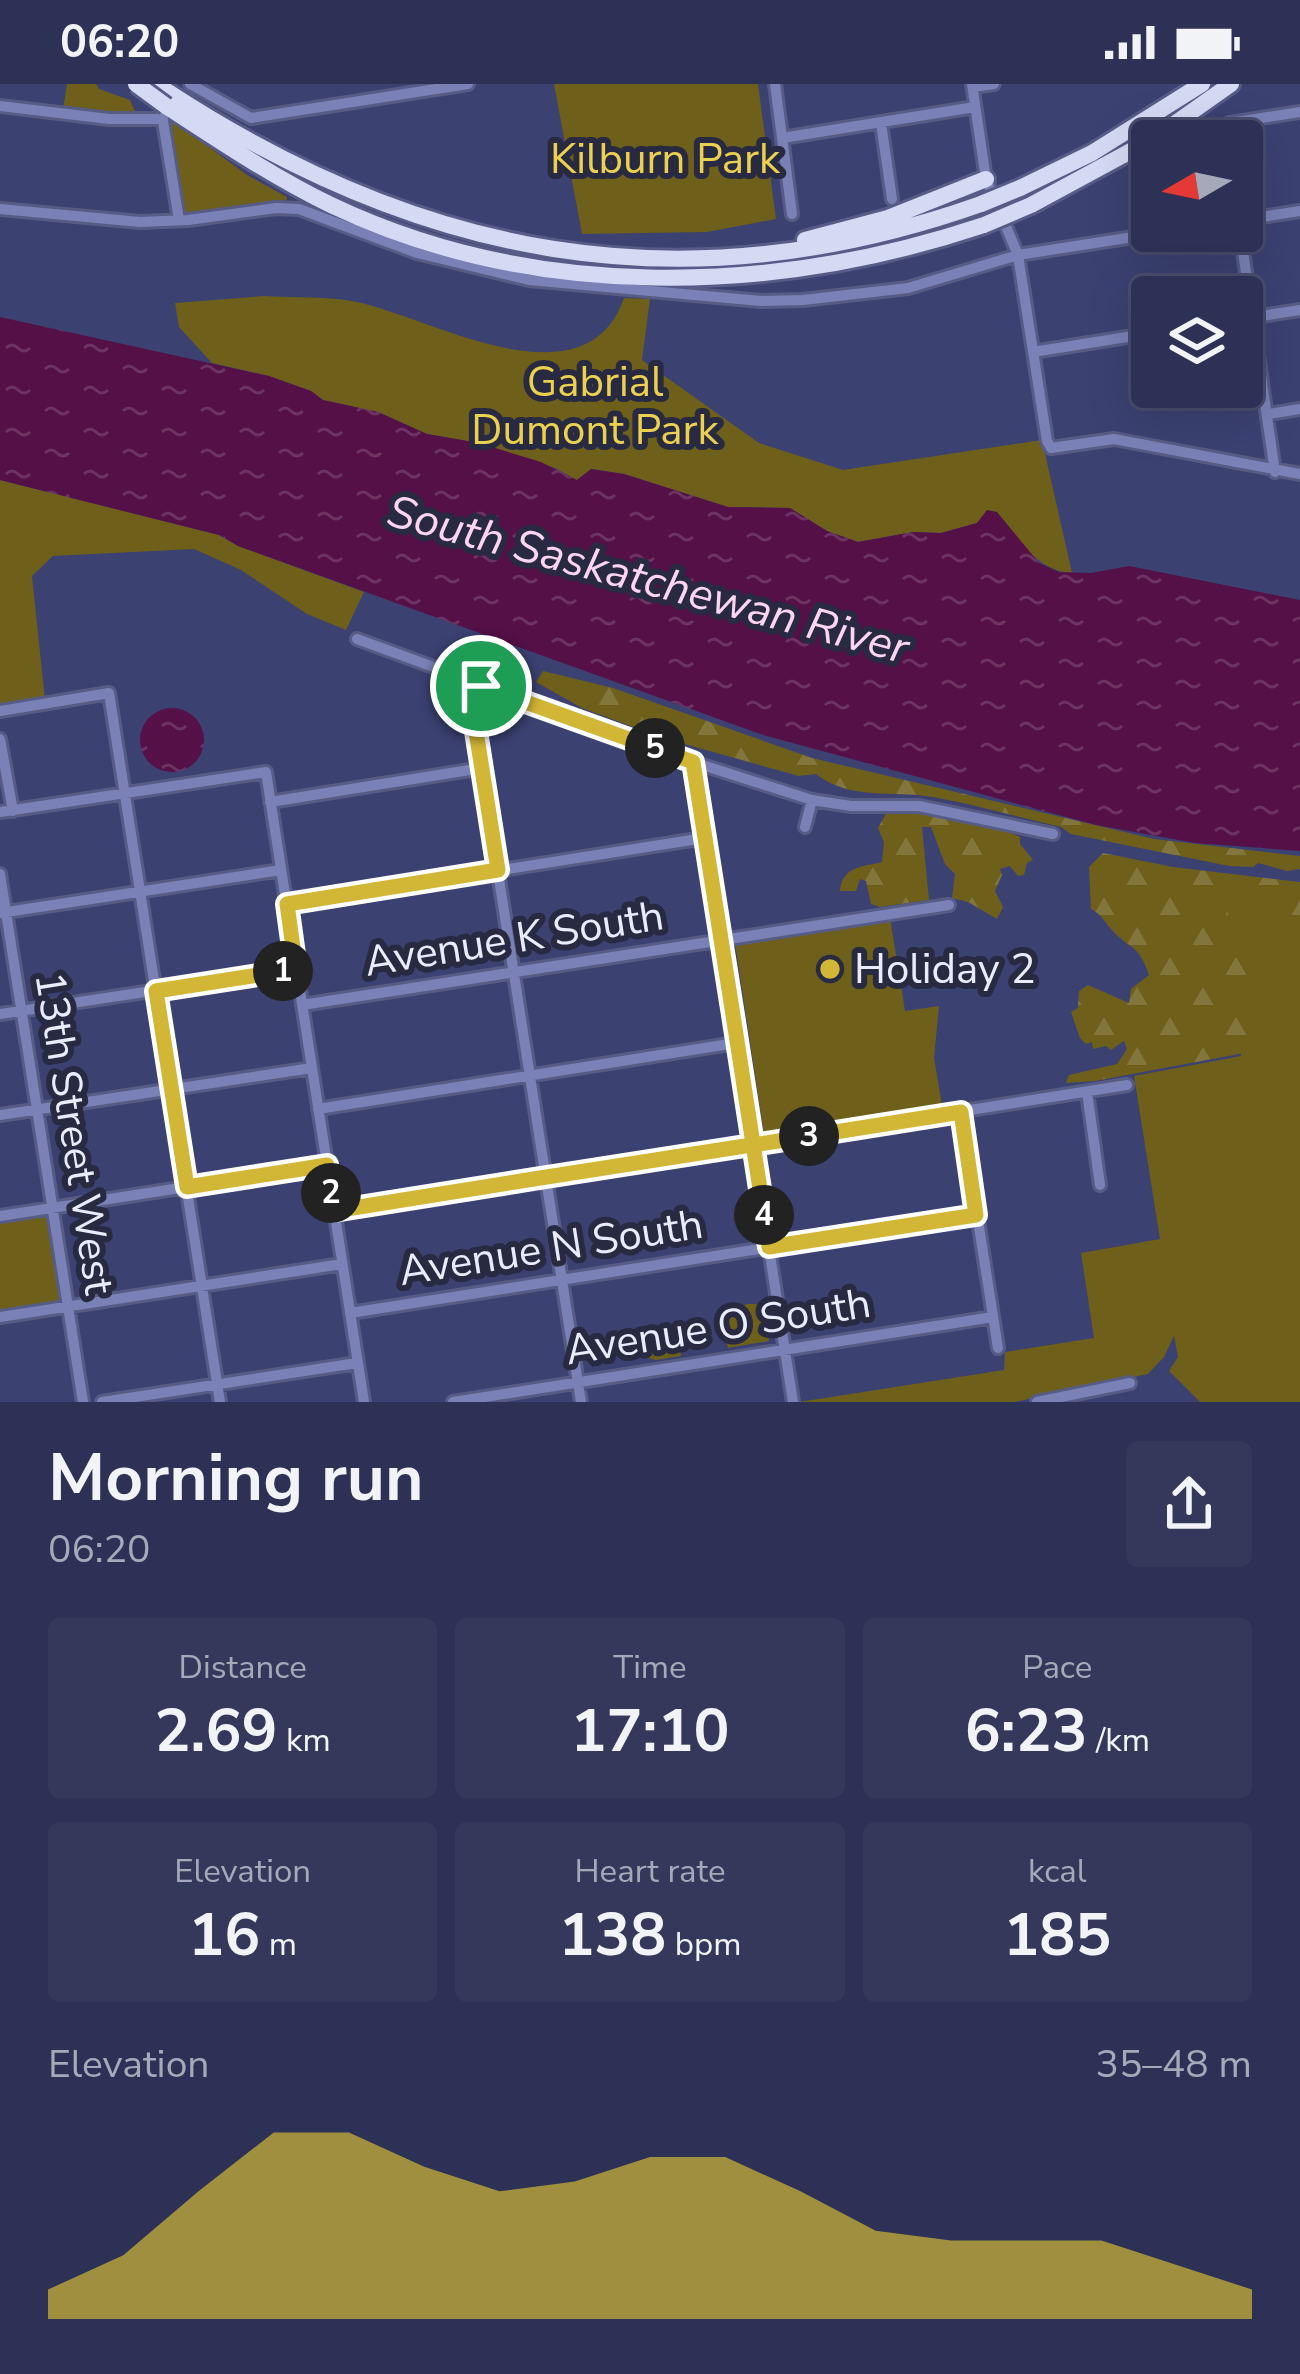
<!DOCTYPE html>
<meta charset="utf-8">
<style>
:root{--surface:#2c3155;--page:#34395b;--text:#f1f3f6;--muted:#a6a9b9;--line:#484c6c;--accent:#d2b736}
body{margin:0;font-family:"Nunito Sans",sans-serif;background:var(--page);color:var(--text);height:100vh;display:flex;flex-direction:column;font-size:45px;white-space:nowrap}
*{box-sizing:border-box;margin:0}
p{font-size:39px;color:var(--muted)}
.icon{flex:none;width:66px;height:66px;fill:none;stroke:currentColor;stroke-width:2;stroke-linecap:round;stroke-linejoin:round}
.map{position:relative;height:1318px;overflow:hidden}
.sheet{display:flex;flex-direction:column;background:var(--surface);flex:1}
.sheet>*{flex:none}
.needle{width:78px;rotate:261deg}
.buttons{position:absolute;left:1131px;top:36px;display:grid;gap:24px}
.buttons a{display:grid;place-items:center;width:132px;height:132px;border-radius:12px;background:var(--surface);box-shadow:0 12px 48px #0002,0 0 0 3px var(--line);font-size:60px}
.pin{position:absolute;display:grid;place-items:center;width:102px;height:102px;color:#fff;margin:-51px;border:6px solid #fff;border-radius:50%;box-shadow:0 3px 12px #0007}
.km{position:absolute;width:60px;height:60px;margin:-30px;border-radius:50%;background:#222;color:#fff;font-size:33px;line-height:60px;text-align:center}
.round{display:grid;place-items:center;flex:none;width:126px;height:126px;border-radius:12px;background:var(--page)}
.head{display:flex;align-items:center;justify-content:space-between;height:204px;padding:0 48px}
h1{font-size:66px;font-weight:700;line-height:90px}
.stats{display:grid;grid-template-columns:repeat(3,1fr);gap:18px;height:204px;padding:12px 48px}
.stats div{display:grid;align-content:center;border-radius:12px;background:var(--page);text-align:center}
.stats b{font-size:60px;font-weight:700}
.stats small{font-size:33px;font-weight:400}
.stats p{font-size:33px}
.chart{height:336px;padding:24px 48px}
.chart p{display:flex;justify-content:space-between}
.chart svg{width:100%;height:216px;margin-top:12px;fill:var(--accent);opacity:.7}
.status{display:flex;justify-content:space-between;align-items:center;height:84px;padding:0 60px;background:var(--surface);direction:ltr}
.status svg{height:33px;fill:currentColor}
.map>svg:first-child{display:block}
.green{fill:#6e5f1b}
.forest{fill:url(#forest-firs)}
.water{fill:url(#water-ripples)}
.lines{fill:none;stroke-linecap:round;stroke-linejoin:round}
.minor-casing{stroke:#575c87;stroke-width:16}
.highway-casing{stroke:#575c87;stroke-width:22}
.minor{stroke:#7981b6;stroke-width:10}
.highway{stroke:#d5daf4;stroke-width:16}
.highway-bridge-casing{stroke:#575c87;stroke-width:22;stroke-linecap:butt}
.highway-bridge{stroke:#d5daf4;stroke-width:16}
.route-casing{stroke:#fff;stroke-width:24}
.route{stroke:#d2b736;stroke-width:15}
.poi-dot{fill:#d2b736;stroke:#272a40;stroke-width:4.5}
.labels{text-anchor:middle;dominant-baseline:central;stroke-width:12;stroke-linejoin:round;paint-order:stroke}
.park-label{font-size:42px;fill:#ecd04f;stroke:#272a40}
.street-label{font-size:42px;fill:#e8ecfd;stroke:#272a40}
.poi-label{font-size:42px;fill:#e8ecfd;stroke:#272a40;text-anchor:start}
.water-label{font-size:45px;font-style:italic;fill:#fdd4f1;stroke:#272a40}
</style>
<div class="status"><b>06:20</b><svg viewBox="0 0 49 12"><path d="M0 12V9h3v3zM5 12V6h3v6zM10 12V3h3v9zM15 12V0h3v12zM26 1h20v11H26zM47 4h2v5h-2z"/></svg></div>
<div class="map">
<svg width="1300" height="1318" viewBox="0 0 1300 1318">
<defs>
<pattern id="forest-firs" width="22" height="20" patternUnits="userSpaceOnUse" patternTransform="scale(3)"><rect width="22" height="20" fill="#6e5f1b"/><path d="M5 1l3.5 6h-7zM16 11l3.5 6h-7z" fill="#83763d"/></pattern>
<pattern id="water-ripples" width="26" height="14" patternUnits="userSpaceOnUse" patternTransform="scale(3)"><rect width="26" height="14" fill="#541047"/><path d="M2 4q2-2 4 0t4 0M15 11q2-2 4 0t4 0" fill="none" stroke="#6d3362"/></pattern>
</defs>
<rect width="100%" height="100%" fill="#3b4171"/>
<path class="green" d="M67,0H96L99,5L130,16L136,30L63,25Z
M554,0H758L776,135L707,148L582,150Z
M163,29L247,91L287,113V116L181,132Z
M264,212C294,214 328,212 357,218C432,234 585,325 624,214L650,215L642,276L759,359L843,386L1042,356L1072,489C1036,487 1018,454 997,429L988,426L977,439L941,449L913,448L858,458L827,447L790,424L728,423L624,390L591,385L577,396L555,384L479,359L427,350L378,328L323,316L311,307L269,292L212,279L179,243L175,219Z
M0,396L219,451L238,462L364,508L346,546L307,530L241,486L194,465L53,472L32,492L45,616L0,623Z
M1214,797L1300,807V1318H1200L1169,1287L1178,1273L1174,1252L1164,1273L1148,1290L1015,1318H799L1004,1286L1005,1268L1094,1254L1081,1169L1160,1155L1134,992L1241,972Z
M890,834L905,927L939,922L934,974L942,1021L764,1050L735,859Z
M45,1132L49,1136L62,1216L0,1229V1138Z
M747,1220H763L769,1257L728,1264L723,1245L731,1227Z
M662,1244L666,1260L679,1259L681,1272L656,1276L641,1272L634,1260L637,1248Z"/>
<path class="forest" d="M543,587L613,604L812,674L1154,755L1300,772V785L1287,787L1258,779L1253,783L1229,782L1071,750L1061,743C1018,733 976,721 933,713C892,706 851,717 816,690L799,692L663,654L582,624L536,598Z
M888,726C930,726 981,734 1020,753V760L1033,776L1027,779L1024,791L1018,792L1010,782L1000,785L1002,791L995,807L1003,823L997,835L968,818L952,814L955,790L945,780L931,743H922L929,816L880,823L871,820L866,797L860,795L856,807H840C842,783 861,783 882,778L884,758L878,744Z
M1103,769L1173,783L1300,798V838L1289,842L1277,816L1245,813L1232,806L1224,810L1235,862L1254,904L1261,945L1281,962L1095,997L1066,999L1069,991L1117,980L1127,965L1124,957L1111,966L1106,962L1093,965L1092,958L1086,960L1080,954L1071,928L1078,924L1079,907L1088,901L1129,919L1131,905L1149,891C1138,858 1130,867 1112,846C1103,836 1103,832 1091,825L1089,783Z"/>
<path class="water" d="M0,233L269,292L311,307L323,316L378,328L427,350L479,359L541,378L577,396L591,385L624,390L728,423L790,424L827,447L858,458L913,448L941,449L977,439L987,426L997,428L1039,479L1059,488L1091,489L1129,482L1300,516V767L1195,759L1096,741L763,651L238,462L219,451L0,396Z
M140 656a32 32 0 1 1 64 0a32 32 0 1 1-64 0Z"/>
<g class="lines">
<g class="minor-casing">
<path id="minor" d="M190,0L251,34L468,0
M775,0L792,130
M972,0L986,95L1018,171L1047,357L1051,364L1114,355L1300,390
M973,3L994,0
M0,22L109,35H163
M162,31L179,136
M881,39L892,115
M782,54L975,23
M1226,57L1224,45L1230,39L1300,28
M0,125L140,138L188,136L276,124L299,125L417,169L529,196L761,217L803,216L908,204L1018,171L1172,147
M1242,136L1300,127
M1240,147L1275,388
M1242,235L1300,226
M1033,268L1152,249
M1269,330L1300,325
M357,555L693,678L812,716L851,722H919L1053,750
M468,597L581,1318
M0,627L109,609L220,1318
M0,655L13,727
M693,678L793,1318
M270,718L482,684
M0,728L266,688L364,1318
M805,743L812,716
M0,790L83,1318
M287,820L704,754
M0,829L281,786
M302,921L949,821
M0,930L296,885
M1087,1008L1100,1101
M318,1025L736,959
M961,1028L998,1264
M0,1031L312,984
M334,1127L1127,1001
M0,1132L327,1081
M350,1229L976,1131
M0,1233L342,1180
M102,1318L357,1279
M453,1318L993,1233
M1037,1318L1130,1299"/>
</g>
<g class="highway-casing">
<path id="highway" d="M156,0C417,174 681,226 981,120
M166,22C220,57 273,93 331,121C535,218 774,211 984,141
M1020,104L1092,69L1202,0
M1031,121L1153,55L1231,0
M805,156L888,134L986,95"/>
</g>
<use href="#minor" class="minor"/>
<use href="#highway" class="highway"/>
<g class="highway-bridge-casing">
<path id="highway-bridge" d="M136,0L166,22
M981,120L1020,104
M984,141L1031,121"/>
</g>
<use href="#highway-bridge" class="highway-bridge"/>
</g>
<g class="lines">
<g class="route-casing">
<path id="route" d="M481,602L468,597L498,786L287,820L296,885L156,907L187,1103L327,1081L334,1127L540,1094L553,1092L745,1062L760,1060L961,1028L976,1131L769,1163C744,1001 719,840 693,678L481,602"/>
</g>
<use href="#route" class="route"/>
</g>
<circle class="poi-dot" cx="830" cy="885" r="12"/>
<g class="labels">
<g class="park-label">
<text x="665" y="75">Kilburn Park</text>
<text x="595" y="298">Gabrial<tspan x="595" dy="48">Dumont Park</tspan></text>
</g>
<g class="street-label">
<text transform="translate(514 855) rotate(-9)">Avenue K South</text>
<text transform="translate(74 1049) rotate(81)">13th Street West</text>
<text transform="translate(551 1164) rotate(-9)">Avenue N South</text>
<text transform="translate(718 1243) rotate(-9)">Avenue O South</text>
</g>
<g class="poi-label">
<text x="854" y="885">Holiday 2</text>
</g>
<g class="water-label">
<text transform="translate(648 496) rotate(15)">South Saskatchewan River</text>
</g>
</g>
</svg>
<div class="buttons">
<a><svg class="needle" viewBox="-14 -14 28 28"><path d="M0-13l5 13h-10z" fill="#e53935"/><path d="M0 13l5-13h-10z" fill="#a6a9b9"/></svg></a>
<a><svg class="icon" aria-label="layers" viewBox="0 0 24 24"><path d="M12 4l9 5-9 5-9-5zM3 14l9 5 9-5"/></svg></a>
</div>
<div class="pin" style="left:481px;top:602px;background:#1e9e55"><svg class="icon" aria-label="arrive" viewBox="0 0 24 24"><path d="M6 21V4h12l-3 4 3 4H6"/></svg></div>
<b class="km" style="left:283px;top:887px">1</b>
<b class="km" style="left:331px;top:1109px">2</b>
<b class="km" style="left:809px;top:1052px">3</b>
<b class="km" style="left:764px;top:1131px">4</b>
<b class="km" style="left:655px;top:664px">5</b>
</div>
<section class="sheet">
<div class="head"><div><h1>Morning run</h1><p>06:20</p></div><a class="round"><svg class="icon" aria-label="share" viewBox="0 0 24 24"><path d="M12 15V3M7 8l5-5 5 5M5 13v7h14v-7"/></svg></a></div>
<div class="stats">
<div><p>Distance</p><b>2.69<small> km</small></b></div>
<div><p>Time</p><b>17:10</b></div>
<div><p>Pace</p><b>6:23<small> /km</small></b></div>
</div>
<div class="stats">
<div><p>Elevation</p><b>16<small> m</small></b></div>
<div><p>Heart rate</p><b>138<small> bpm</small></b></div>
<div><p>kcal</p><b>185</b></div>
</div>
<div class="chart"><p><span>Elevation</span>35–48 m</p>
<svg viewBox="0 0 160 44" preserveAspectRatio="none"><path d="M0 44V38L10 31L20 18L30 6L40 6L50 13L60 18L70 16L80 11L90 11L100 18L110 26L120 28L130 28L140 28L150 33L160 38V44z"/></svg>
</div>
</section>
